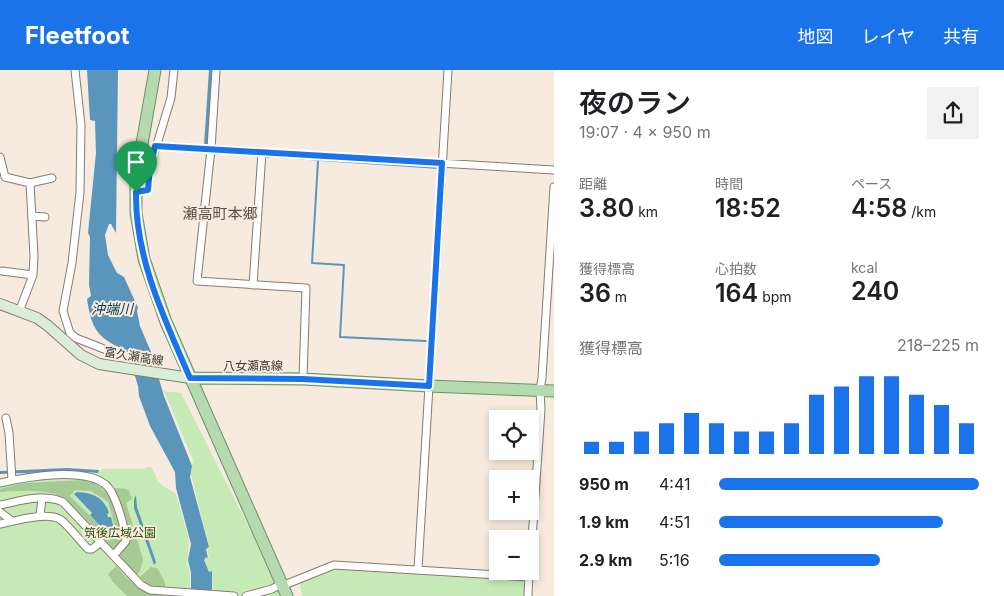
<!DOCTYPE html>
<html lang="ja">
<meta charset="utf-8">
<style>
:root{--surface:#fff;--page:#f2f2f2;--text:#202124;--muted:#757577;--accent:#1a73e8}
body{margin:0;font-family:Inter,"Noto Sans JP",sans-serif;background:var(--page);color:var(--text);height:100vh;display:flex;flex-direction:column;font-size:19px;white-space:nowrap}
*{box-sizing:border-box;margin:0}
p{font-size:16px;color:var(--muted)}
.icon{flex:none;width:28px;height:28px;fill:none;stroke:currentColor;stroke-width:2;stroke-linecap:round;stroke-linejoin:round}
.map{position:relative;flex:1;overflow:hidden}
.side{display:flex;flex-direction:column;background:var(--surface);width:450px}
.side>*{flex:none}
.controls{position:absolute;left:489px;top:340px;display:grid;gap:10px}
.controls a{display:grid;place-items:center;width:50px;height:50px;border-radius:0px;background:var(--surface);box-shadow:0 2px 8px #0003;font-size:25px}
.pin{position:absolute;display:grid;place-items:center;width:42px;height:42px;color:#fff;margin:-51px -21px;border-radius:50% 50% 50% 0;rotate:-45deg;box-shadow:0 0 5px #0007}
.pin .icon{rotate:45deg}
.round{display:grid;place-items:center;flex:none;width:52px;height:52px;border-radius:0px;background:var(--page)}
.summary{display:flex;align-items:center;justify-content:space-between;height:85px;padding:0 25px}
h1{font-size:28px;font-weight:600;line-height:38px}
.figures{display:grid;grid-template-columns:repeat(3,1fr);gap:8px;height:85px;padding:5px 25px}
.figures div{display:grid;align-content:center}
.figures b{font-size:25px;font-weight:600}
.figures small{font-size:14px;font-weight:400}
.figures p{font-size:14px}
.chart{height:140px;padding:10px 25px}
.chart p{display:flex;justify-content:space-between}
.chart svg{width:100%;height:90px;margin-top:5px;stroke:var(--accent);stroke-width:6}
ul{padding:0 25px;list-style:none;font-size:16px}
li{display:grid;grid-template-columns:80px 60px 1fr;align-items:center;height:38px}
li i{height:12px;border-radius:6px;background:var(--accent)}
header{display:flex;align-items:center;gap:30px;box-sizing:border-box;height:70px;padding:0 25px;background:var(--accent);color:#fff}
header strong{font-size:24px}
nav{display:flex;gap:28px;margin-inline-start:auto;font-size:18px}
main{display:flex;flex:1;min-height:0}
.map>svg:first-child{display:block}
.green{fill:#c6eab5}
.forest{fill:#a5ca93;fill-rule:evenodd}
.water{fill:#5a96bc}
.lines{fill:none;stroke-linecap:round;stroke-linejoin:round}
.stream{stroke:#5a96bc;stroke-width:2}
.street-casing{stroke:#867b70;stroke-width:9}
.secondary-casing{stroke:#867b70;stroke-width:12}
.primary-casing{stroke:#6c9263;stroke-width:13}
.street{stroke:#fff;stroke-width:7}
.secondary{stroke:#daedd8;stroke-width:10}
.primary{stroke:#b5dab0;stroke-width:11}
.route-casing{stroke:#fff;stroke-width:10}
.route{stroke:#1a73e8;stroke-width:6}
.labels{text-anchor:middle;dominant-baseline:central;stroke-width:4;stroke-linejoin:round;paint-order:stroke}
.street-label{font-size:12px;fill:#3e3a35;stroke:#f7eade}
.park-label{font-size:12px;fill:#245100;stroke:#f7eade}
.water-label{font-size:14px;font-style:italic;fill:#073a55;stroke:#f7eade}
.quarter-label{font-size:15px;fill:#5b5046;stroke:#f7eade}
</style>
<header>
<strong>Fleetfoot</strong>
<nav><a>地図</a><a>レイヤ</a><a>共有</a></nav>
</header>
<main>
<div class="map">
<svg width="554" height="526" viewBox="0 0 554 526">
<rect width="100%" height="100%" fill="#f7eade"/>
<path class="green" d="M164,321L181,323L272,503L281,526H213L212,501L209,502L204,490L205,488L209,487L207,479L209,477L191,404L193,390Z
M149,397L152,398L158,411L163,416L175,423L178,431L189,470L187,494L190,503V526H0V411L70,404L97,403L103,399H142Z
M335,498L522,509L526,513L525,526H302L300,513Z"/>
<path class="forest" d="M83,410C112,414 117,444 124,467L115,479L112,478C99,465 71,429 55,424C37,419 18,421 0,422V419L25,413ZM75,420L91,421L108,432L117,463L112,468L70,426Z
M114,418L126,419L129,421L132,429L126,433L143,489C142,494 141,502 136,505L119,486L127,476L129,471L112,419Z
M116,496C133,515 139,521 164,526H127L112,511L108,504Z
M151,497L157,498L165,512V517C155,516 146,515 140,507Z"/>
<path class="water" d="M87,0H118L116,163L111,154H109L105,165L108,185L117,203L124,207L138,238L137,241L140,256L151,282L164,326L192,396L190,407L209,477L206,479L208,488L206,487L204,490L209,502L212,501V526H191V503L188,490L191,474L176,418L175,402L150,356L139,326L138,316L128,283C123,278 117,277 111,273C93,263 90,248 87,229L91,226L89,215L90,167L88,163L96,83L95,51L90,50Z
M209,0H212L208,75H204Z
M265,86L439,97V99L320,91Z
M67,398L99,400L98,403L70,401L0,404V401Z
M77,422C92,423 104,427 109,443L107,444L108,447H111L115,462L110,467L90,445L92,443L74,424Z
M136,425L137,437L156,492L154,495L134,438V429Z"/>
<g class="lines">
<path class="stream" d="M318,91L312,193L344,195L340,267L426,271"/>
<g class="street-casing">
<path id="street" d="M75,0L81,55L80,122L72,193L63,241L70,263L76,268L109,281
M216,0L211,79L197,211L306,218L303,309
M155,76L554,100
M0,87L5,107L30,113L52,108
M136,121L148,119L150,97L171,28L174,0
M32,146L45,147
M2,201L33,205
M253,215L262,82
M19,242L33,205L34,186L30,113
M6,348L9,363L12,410
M0,413C26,407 86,396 107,416C116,425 125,458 126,471L114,485
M0,435C20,431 44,423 63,432L141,515L150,520L234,526
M0,442L12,451
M40,446L42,428
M0,454C15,451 48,441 61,450C71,458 79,470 88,479H92L101,472
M530,497L541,340L540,320L542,308L554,117
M418,499L448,0
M282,516L334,495L529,507
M246,526L272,519L281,514
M528,526L529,504"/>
</g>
<g class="secondary-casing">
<path id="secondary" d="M0,234L37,248L47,255L81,285L99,294L190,308"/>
</g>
<g class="primary-casing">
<path id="primary" d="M155,0L136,108V143L144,189L166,252L287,526
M190,308L303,309L429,316L554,321"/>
</g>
<use href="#street" class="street"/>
<use href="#secondary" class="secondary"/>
<use href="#primary" class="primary"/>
</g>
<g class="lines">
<g class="route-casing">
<path id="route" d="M155,76L442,93L429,316L303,309L190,308C164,248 135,188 136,122L148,120L150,97Z"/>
</g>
<use href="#route" class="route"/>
</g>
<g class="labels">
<g class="street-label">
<text transform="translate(134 286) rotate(9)">富久瀬高線</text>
<text x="253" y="295">八女瀬高線</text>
</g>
<g class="park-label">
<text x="120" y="462">筑後広域公園</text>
</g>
<g class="water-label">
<text x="112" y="238">沖端川</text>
</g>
<g class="quarter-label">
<text x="220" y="143">瀬高町本郷</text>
</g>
</g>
</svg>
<div class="controls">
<a><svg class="icon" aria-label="locate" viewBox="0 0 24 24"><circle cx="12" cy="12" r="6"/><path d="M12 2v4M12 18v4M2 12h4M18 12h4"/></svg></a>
<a>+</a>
<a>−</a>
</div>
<div class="pin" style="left:136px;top:122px;background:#1e9e55"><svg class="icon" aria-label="arrive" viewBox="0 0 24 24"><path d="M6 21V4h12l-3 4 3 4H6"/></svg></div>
</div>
<section class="side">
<div class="summary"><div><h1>夜のラン</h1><p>19:07 · 4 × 950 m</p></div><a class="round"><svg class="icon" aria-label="share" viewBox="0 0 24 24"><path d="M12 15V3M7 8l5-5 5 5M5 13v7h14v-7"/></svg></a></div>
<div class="figures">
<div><p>距離</p><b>3.80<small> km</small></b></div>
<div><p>時間</p><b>18:52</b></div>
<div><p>ペース</p><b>4:58<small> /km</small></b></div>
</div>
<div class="figures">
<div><p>獲得標高</p><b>36<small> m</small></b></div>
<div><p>心拍数</p><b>164<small> bpm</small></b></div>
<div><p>kcal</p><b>240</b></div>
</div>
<div class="chart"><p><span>獲得標高</span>218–225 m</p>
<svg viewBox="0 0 160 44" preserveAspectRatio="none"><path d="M5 44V38M15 44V38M25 44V33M35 44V29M45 44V24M55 44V29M65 44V33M75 44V33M85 44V29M95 44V15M105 44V11M115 44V6M125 44V6M135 44V15M145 44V20M155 44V29"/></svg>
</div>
<ul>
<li><b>950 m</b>4:41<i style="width:100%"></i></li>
<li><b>1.9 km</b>4:51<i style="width:86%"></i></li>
<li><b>2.9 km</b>5:16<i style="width:62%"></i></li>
</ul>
</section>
</main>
